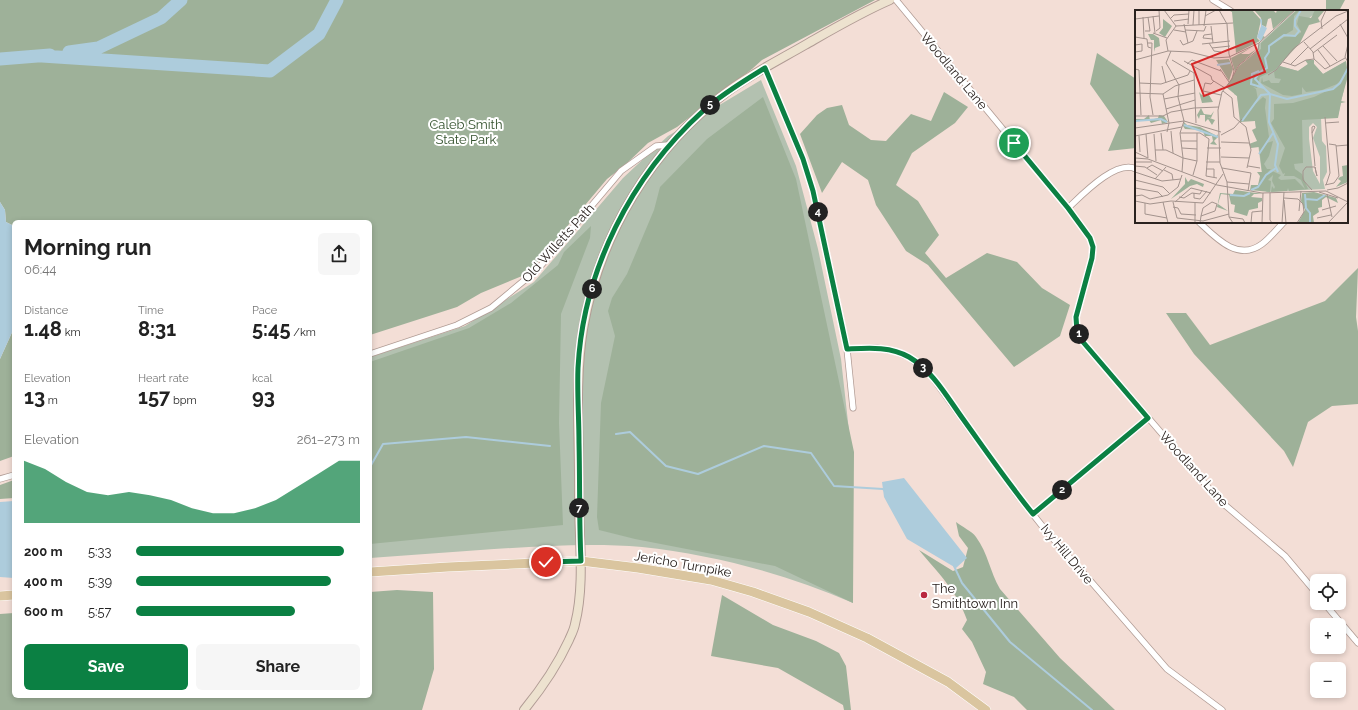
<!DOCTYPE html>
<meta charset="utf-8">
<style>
:root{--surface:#fff;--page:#f6f6f6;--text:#222;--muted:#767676;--accent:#0b8043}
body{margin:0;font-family:Raleway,sans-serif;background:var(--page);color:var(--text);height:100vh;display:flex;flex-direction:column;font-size:15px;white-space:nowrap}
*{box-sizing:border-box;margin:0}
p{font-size:13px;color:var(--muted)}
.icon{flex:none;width:22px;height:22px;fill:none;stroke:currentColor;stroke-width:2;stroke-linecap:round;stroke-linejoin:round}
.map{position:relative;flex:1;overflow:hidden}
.panel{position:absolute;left:12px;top:220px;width:360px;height:478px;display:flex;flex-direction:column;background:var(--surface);border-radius:6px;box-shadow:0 2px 6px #0003}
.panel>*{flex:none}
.tools{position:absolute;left:1310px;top:574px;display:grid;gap:8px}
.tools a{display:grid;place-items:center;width:36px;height:36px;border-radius:6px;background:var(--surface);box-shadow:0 2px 6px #0003;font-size:20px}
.pin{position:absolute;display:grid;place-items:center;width:34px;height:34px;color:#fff;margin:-17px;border:2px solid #fff;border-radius:50%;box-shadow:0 1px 4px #0007}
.km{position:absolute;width:20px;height:20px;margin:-10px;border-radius:50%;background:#222;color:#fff;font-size:11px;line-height:20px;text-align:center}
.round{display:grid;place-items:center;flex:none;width:42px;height:42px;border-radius:6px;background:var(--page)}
.summary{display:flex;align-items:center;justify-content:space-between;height:68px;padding:0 12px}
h1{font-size:22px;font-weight:700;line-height:30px}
.figures{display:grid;grid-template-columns:repeat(3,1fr);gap:6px;height:68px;padding:4px 12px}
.figures div{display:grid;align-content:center}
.figures b{font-size:20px;font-weight:700}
.figures small{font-size:11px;font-weight:400}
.figures p{font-size:11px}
.chart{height:112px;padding:8px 12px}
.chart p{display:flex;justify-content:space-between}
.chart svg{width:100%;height:72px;margin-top:4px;fill:var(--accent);opacity:.7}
.action{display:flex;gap:8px;margin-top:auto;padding:8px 12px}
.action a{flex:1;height:46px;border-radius:6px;background:var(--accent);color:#fff;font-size:16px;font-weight:700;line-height:46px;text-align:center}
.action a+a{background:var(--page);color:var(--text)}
ul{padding:0 12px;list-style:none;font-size:13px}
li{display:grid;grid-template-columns:64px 48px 1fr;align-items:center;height:30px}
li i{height:10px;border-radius:5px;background:var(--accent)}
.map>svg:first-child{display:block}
.green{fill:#b3c1b0}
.forest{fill:#9eb199}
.water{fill:#adccdc}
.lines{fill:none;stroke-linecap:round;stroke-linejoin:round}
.stream{stroke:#adccdc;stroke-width:2}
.river{stroke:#adccdc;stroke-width:13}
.minor-casing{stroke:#b19c95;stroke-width:7}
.secondary-casing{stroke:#b19c95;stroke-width:10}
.primary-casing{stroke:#fff;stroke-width:10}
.minor{stroke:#fff;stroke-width:5.5}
.secondary{stroke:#ede2cf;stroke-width:8}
.primary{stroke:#dac59f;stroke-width:9}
.route-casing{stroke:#fff;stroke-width:8}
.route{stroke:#0b8043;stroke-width:5}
.poi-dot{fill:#b92841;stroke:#fff;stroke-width:1.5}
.labels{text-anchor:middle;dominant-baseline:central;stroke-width:4;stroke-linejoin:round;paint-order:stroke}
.street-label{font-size:13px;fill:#2a221f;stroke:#fff}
.park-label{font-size:13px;fill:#32502b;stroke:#fff}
.poi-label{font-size:13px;fill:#2a221f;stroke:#fff;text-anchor:start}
.inset-river{fill:none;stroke:#adccdc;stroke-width:2}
.inset-road{fill:none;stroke:#a3938d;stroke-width:1}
.view{fill:#d62828;fill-opacity:0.15;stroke:#d62828;stroke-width:2}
.inset-edge{fill:none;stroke:#2a221f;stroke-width:2}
</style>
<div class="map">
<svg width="1358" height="710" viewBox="0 0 1358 710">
<rect width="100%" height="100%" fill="#f3ded6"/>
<path class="green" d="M761,80L796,166L818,249L841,359L853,467V603C786,574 715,555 642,547C593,543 544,546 494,549C453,552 411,555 370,558V357L465,326L534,282L623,178L668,136Z"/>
<path class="forest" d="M0,0H875L762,60L752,69L677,127L648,143L625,165L607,179L527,274L481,293L457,307L370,335V222H14V226L6,222L5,210L0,202Z
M1326,0H1345L1339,11H1326Z
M1097,53L1136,79V148L1108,151L1119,125L1090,84Z
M944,92L968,107L955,123L912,153L896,185L918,201L939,235L925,253L946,278L987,253L1017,262L1042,288L1070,305L1060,336L1014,367L928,265L906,251L876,205L868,180L842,162L822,193L800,134L817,115L827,108L842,105L849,125L871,140L886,141L911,114L931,121Z
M763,97L796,179L854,452L853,603L775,566L635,539L599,530L597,517L601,403L615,336L608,311L612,298L627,274L654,210L660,187L707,139Z
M591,226L590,238L561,314L559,423L563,525L370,544V362L469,328L511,303L558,265L564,252Z
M1358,268L1356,317L1358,331V404L1332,406L1308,422L1293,467L1284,451L1194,354L1166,313H1186L1210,345L1325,301Z
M14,328V456L0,461V359Z
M14,480V498L0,499V485Z
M956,522C962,527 972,531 976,537C988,553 990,572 1000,589L1060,658L1115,710H1027L1014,697L983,684L986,672L972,642L962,629L967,620C957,591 939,574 919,550L953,571L963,567L968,548L959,536Z
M397,590L433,592L434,669L422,710H0V614L14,613V696H370V592Z
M722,595L773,625L816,641L839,653L846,666L851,710H844L843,705L778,668L711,656Z"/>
<path class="water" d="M0,202L5,210L6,222L14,226V328L0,359Z
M904,478L967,558L956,568L907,539L884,497L882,482Z
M14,501V578L0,577V502Z"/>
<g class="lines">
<path class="stream" d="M616,434L630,432L666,466L698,474L764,446L811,453L834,486L883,489L885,491
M370,467L383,444L466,437L550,446
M954,566L962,583L1010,642L1092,710"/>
<path class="river" d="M69,52L98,48L161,18L181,0
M42,56L270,71L319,34L337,0
M0,59L50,55"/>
<g class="minor-casing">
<path id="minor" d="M896,0L1068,208L1090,238L1093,247L1092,258L1076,317L1077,332L1083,342L1219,500L1285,556L1317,594
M1213,0L1231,11
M765,68L803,159L813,191L847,349L853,408
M1068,208C1082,195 1116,159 1136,169
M1199,222C1216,238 1238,262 1262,244C1270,238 1277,229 1284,222
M847,349L877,348L894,351L909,357L930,374L1016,493L1047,532L1094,585L1167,669L1222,710
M370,354L457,325L491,308L538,269L621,171L656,146L669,145
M0,479L14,475
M1033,514L1148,418
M1324,603L1358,643"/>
</g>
<g class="secondary-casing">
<path id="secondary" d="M524,710C542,688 557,666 569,640C571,635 574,630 575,624C585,585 579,539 579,498C580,442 574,384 583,329C599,236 651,148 727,92C751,74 779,60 805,45C833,29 860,13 890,0"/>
</g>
<g class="primary-casing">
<path id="primary" d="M370,572L448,567L581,561L638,568L711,580L753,592L809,612L867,638L948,682L986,710
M0,596L14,595"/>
</g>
<use href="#minor" class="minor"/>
<use href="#secondary" class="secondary"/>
<use href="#primary" class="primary"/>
</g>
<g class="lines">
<g class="route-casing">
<path id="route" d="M546,562L581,561C579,522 580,483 579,443C579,418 577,393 578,368C583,271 631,176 703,111C722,94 744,81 765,68L803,159L813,191L847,349C868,348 890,346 909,357C933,371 947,397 963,419C986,451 1008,483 1033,514L1148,418L1083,342L1077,332L1076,317L1092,258L1093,247L1090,238L1068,208L1014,143"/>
</g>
<use href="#route" class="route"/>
</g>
<circle class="poi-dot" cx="924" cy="595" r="4"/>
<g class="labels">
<g class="street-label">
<text transform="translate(954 71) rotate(50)">Woodland Lane</text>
<text transform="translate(558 243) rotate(-48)">Old Willetts Path</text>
<text transform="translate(1194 469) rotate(48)">Woodland Lane</text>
<text transform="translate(1067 554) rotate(50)">Ivy Hill Drive</text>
<text transform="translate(683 564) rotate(10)">Jericho Turnpike</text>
</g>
<g class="park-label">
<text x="466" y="124">Caleb Smith<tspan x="466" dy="15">State Park</tspan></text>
</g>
<g class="poi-label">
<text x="932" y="588">The<tspan x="932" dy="15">Smithtown Inn</tspan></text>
</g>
</g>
<g transform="translate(1135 10)">
<rect width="213" height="213" fill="#f3ded6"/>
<path d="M161,0H180V3L166,15L165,33L158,38L144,56L163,61L173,54L170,50H179V54L188,64L211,51L212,65L203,106L186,108L187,131L191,136L192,162L188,170L190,179L132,182L123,176L127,164L120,111L106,110L102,86L99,84L104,56L122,41L124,34ZM178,113L182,117L178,128L185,147V174L178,161L174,129V117Z" fill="#b3c1b0" fill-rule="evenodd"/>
<path d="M93,0H117L126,10L122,28L125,31L128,26L130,27L125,31L101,43L97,2ZM119,0H138L141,3L142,0H160L138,19L136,8L133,9L131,17L127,15L126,8ZM162,0H165L159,6L158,20L141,30L138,34L149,27L161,26L166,22L162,14L164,6L176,8L180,0H190L183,8L185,12L174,15L165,33L140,60L125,67L122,78L118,77L121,79L123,90L117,97L128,87L131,89L130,98L134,127L132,133L138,131L134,146L129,154L132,159H136L133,162L137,161L146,165L143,168L146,170L160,169L170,179L166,170L159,166H149L150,163L148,164L144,156L150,138L136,113L139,109V94L158,93L179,87L202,76L210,66L202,74L187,80L171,82L167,77V84L157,86L148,85L126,73L127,67L128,72L134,70L136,73H144L146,69L140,68L139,62L145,56L163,61L173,54L170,50H179V54L188,64L211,51L213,66L206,91L211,92L206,93L203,108L167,110L168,153L159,154L160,159L167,164L173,179L154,181L153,178L152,181L136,182L137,176L139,179L140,177L137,171L138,165L133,170L136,171L135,182L115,180L116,175H123L125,166L122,162H127L124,137L116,138L114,134L122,131L117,120L121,118L120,111L105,112L102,86L91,77L104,56L126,39V33ZM28,9L37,16L30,27L24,23L28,18ZM13,24H18L24,28L25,36L20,38L19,42V30H16ZM117,37L106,44H114L122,39L103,56L100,62L96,48ZM94,49L98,59L94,71L81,50ZM64,82L67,85H74L78,92L67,93ZM66,98L69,104L76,105L79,101L76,108L72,107L80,110L77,115L73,109L70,112V105H65L64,109L62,105ZM14,105L15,110L23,108L24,105L29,106L33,112L27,114L26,110L16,113L14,110L2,111L0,114V109H9ZM49,112L52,115L65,117L82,126L83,124V127L79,131L82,135L75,134L78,131L77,126H70L67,120L50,119L48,116ZM213,155V172L201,177L206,171L203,169L205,167L208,166L207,156ZM50,167L53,172L56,169L69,174L68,177L62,174L55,176L36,189L50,174ZM100,180L128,184H119L116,187L127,188V191L123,193V198L114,200L112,206L99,202L100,195L96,194L94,185L86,184L83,194L93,201L82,197L85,183L98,184ZM179,182L201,188L203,193L191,187L187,190V197L183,198L184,202L178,206L179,213H163L170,200L166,191L167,183Z" fill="#9eb199"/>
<path d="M125,8L127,10V15L132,18L126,31L122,27L126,16Z" fill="#adccdc"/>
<path class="inset-river" d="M82,55L95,53M124,61L117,64L116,74L129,78M0,111L26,109L32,112M107,111L126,85L135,84L152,89L198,79L205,73L213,58M49,115L83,127M124,144L138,123M143,162L140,155L143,134L134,112L135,84L120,69L125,62L132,58L130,48L134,42V36L149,25L160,26L164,21L160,16V10L166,0M116,180L123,177L131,165L141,158M170,184L171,198L175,203V213M95,185L109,186L115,183M171,189L182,190L190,185"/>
<path class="inset-road" d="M7,0H24L25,18L21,21M29,0L41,16L31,30L33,41M84,0L92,14L94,44L99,61L97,69L87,82L83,100L85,153L92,172L94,207L98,213M18,6L20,23M70,6L81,0M8,7L9,28M0,9L24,6M35,9L39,5L54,4M39,11L54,9M49,14L53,33M53,14L54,0M205,14L213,28M58,15L59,0M64,15V0M41,16L98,13M69,16L71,0M76,16L78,33M187,19L186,11L191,0M39,20L51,22M50,20L69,21L71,16M10,21H15L13,7M18,23L32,28M77,24L69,25L68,28L78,29M0,27L12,29L13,37L16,38M45,30L48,35L58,31L62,21M169,32L178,42L179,49M13,33H17L15,87L18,105M74,33L79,41L86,42M67,34L95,31M213,34L210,47L213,52M0,35L7,34V41L0,42M188,36L202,51M77,38L95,36M175,39L213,9M183,40L195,56M178,43L202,25M0,50L33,41L55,42L79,48L94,47L124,33L160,0M37,50L59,63L61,113M49,51L76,66L77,70L90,78M148,52L160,56L171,50L179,49L190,59L210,48M31,53L44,75L43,87L49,111L45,123L48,148L47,162M31,53L36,41M52,54L57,50L86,61M155,55L173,37M27,56L31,73M0,59L4,60L6,105M85,59L94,72M133,65L141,60L158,39L201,6L213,1M98,66L104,55L123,40L124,33M79,71L76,74L70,73L68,81L86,85M4,73L26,74L53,65L55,61M88,81L97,88L99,107L111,117L116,140L112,158M0,83L28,84L40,76L59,70M28,84L34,113L32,122M29,89L60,83M31,99L60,90M0,106H28L36,102L59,98L84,97M190,107L195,163L191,175M190,113L204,112M179,116L180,117L177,123V117ZM0,118L49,111L86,122M36,121L38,143M26,123L28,140M45,123H65L74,129L71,166L82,168M177,123L180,156M11,124L13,148M19,124L21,151M86,125L99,118L107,109M0,126L47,117M4,126L5,142M46,131H62M86,132L114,133M201,136L213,135M47,138L62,139M72,138H86M20,140H31L48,148L62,151M0,142L13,148M86,147L114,148M0,148L13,149L82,175L127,183L191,181L213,192M0,152H17M71,152H85M0,156L10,157L22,165M113,156L125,158M180,157L181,162L182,166L181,162ZM12,158L17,155L28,161M87,158L116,163L113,181M71,159H79V167M29,160L37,164L38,170M0,162L27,171L46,169M58,165L62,151V123M20,169L31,157M0,170L28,177L35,184M92,172L114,174M190,175L199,173L204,166L201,135L194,134M0,178L23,182L28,187M177,180L168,170V161L171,157H180M192,180L203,178L213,173M184,182L203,188M59,183V188L65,189L72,181M135,183V210L137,213M192,184L197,207M0,186L7,185L15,189L33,185L43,177L47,165M44,187L49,188L57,183L65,184L67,180M149,188L163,189L168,194L169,202L162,213M149,190L151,213M0,191L15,194L36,191L68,193L88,164M28,192L33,213M38,192L42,208L68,211L94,204M40,192L56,178L76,183M10,193V204L32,208M38,197L43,198L46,204L61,205M187,200L201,196M164,201L166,181M66,206L68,198L77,192L82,194M94,207L108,209L110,213M182,208L196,205M60,213V193M65,213L66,206L80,201L82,194M116,213L117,202L127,201M127,213L128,183M147,213L149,182M193,213L213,192"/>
<path class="view" d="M118,30L130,62L69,86L57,54Z"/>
<rect width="213" height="213" class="inset-edge"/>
</g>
</svg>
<div class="tools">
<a><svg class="icon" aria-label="locate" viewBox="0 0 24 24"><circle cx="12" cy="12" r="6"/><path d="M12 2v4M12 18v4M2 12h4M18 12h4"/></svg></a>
<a>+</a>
<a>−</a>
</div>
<div class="pin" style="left:1014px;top:143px;background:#1e9e55"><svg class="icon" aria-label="arrive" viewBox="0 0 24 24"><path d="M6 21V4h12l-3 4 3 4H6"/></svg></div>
<div class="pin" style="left:546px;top:562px;background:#d93025"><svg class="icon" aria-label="check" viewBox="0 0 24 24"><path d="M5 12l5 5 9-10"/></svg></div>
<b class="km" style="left:1079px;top:334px">1</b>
<b class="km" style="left:1062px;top:490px">2</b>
<b class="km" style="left:923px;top:368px">3</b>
<b class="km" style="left:818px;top:212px">4</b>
<b class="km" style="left:710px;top:105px">5</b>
<b class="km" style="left:592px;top:289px">6</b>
<b class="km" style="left:579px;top:508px">7</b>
<section class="panel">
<div class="summary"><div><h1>Morning run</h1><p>06:44</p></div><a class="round"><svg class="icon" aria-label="share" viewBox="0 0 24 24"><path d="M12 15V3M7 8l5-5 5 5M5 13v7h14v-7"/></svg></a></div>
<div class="figures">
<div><p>Distance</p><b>1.48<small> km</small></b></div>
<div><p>Time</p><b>8:31</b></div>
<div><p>Pace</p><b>5:45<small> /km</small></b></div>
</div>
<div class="figures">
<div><p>Elevation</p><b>13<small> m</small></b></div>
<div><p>Heart rate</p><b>157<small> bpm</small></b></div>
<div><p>kcal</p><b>93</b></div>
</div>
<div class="chart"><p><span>Elevation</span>261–273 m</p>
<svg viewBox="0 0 160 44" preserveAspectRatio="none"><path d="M0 44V6L10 11L20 19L30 25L40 27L50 25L60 27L70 30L80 35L90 38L100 38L110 35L120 30L130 22L140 14L150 6L160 6V44z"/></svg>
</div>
<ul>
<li><b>200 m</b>5:33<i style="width:93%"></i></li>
<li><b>400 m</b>5:39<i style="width:87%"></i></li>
<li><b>600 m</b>5:57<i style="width:71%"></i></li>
</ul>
<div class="action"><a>Save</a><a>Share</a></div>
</section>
</div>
